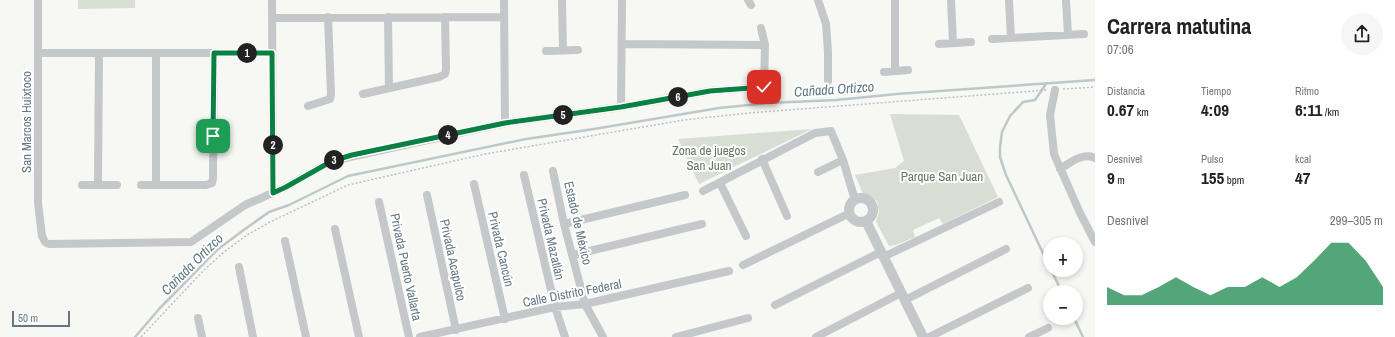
<!DOCTYPE html>
<html lang="es">
<meta charset="utf-8">
<style>
:root{--surface:#fff;--page:#f6f6f6;--text:#222;--muted:#767676;--accent:#0b8043}
body{margin:0;font-family:"Archivo Narrow",sans-serif;background:var(--page);color:var(--text);height:100vh;display:flex;flex-direction:column;font-size:15px;white-space:nowrap}
*{box-sizing:border-box;margin:0}
p{font-size:13px;color:var(--muted)}
.icon{flex:none;width:22px;height:22px;fill:none;stroke:currentColor;stroke-width:2;stroke-linecap:round;stroke-linejoin:round}
.map{position:relative;flex:1;overflow:hidden}
.side{display:flex;flex-direction:column;background:var(--surface);width:300px}
.side>*{flex:none}
.tools{position:absolute;left:1043px;top:237px;display:grid;gap:8px}
.tools a{display:grid;place-items:center;width:40px;height:40px;border-radius:50%;background:var(--surface);box-shadow:0 2px 6px #0003;font-size:20px}
.scale{position:absolute;left:12px;bottom:10px;width:58px;box-sizing:border-box;padding-left:4px;border:2px solid #647785;border-top:0;font-size:11px;line-height:14px;white-space:nowrap;color:#647785;-webkit-text-stroke:3px #fff;paint-order:stroke}
.pin{position:absolute;display:grid;place-items:center;width:34px;height:34px;color:#fff;margin:-17px;border-radius:8px;box-shadow:0 2px 6px #0006}
.km{position:absolute;width:20px;height:20px;margin:-10px;border-radius:50%;background:#222;color:#fff;font-size:11px;line-height:20px;text-align:center}
.round{display:grid;place-items:center;flex:none;width:42px;height:42px;border-radius:21px;background:var(--page)}
.summary{display:flex;align-items:center;justify-content:space-between;height:68px;padding:0 12px}
h1{font-size:22px;font-weight:800;line-height:30px}
.figures{display:grid;grid-template-columns:repeat(3,1fr);gap:6px;height:68px;padding:4px 12px}
.figures div{display:grid;align-content:center}
.figures b{font-size:17px;font-weight:800}
.figures small{font-size:11px;font-weight:400}
.figures p{font-size:11px}
.chart{height:112px;padding:8px 12px}
.chart p{display:flex;justify-content:space-between}
.chart svg{width:100%;height:72px;margin-top:4px;fill:var(--accent);opacity:.7}
main{display:flex;flex:1;min-height:0}
.map>svg:first-child{display:block}
.green{fill:#d8ded4}
.lines{fill:none;stroke-linecap:round;stroke-linejoin:round}
.stream{stroke:#bcc8cc;stroke-width:2.5}
.path{stroke:#bdc0c2;stroke-width:1.5;stroke-dasharray:2 2;stroke-linecap:butt}
.minor{stroke:#c4c8cb;stroke-width:8}
.tertiary{stroke:#c4c8cb;stroke-width:10}
.route-casing{stroke:#fff;stroke-width:8}
.route{stroke:#0b8043;stroke-width:5}
.labels{text-anchor:middle;dominant-baseline:central;stroke-width:4;stroke-linejoin:round;paint-order:stroke}
.street-label{font-size:13px;fill:#647785;stroke:#fff}
.park-label{font-size:13px;fill:#657760;stroke:#fff}
.water-label{font-size:14px;font-style:italic;fill:#607982;stroke:#fff}
</style>
<main>
<div class="map">
<svg width="1095" height="337" viewBox="0 0 1095 337">
<rect width="100%" height="100%" fill="#f7f7f3"/>
<path class="green" d="M78,0H135V8L78,9Z
M890,114L959,115L998,197L943,224L939,218L913,230L915,237L896,245L889,246L876,222L879,212L877,201L863,194L855,175L895,168L904,161Z
M812,129L699,184L678,139Z"/>
<g class="lines">
<path class="stream" d="M1046,84L1035,100L1023,102L1010,116L1002,132L1000,147V157L1006,175L1050,268
M1051,270L1062,292
M1074,318L1083,337
M135,337L160,308L217,250L245,229L269,212L289,205L348,176L526,139L594,129L719,108L768,103L836,100L897,94L1095,80"/>
<path class="path" d="M1063,89L1095,87
M141,337L203,271L224,252L247,235L270,222L348,185L485,154L684,120L749,113L1047,90"/>
<path class="minor" d="M38,0V203L42,236L45,242L49,244L191,242L245,205L286,187L332,161L505,123L621,107L710,91L764,87L765,45L761,28
M272,0L273,193
M504,0L505,123
M562,0L563,51
M748,0L751,5
M818,0L826,24L828,52V81
M895,0V71
M951,0L953,43
M1009,0L1011,38
M1066,0L1068,35
M388,17L389,88
M272,18L504,17
M992,39L1084,34
M622,44L765,45
M939,44L971,42
M546,51L578,50
M38,53H272
M884,72L908,70
M1055,90L1050,115L1054,154L1080,213L1095,242
M363,94L439,77L445,74L446,69L445,17
M308,106L330,99L331,94L328,17
M621,107L622,0
M762,159L787,216
M1060,169C1070,163 1083,152 1095,158
M553,171L564,224L585,304L603,337
M818,172L843,160
M524,175L555,307L565,337
M720,183L746,236
M156,184V53
M474,184L505,319
M82,185H117
M98,185L99,53
M141,185H206L212,183L213,178L214,53
M703,191L815,133L831,131L843,160L855,200
M427,195L456,330
M379,202L409,337
M564,224L685,195
M335,229L359,337
M285,241L306,337
M573,255L702,224
M883,257L999,202
M743,265L850,213
M239,267L253,337
M905,300L1006,249
M775,305L881,252
M198,318L202,337
M420,337L555,307L585,304L729,271
M676,337L748,318
M816,337L901,293
M929,337L1028,288
M1029,337L1048,328"/>
<path class="tertiary" d="M849 210a12 12 0 1 1 24 0a12 12 0 1 1-24 0Z
M866,221L923,337"/>
</g>
<g class="lines">
<g class="route-casing">
<path id="route" d="M213,136L214,53H272L273,193L286,187L332,161L352,155L505,123L621,107L710,91L764,87"/>
</g>
<use href="#route" class="route"/>
</g>
<g class="labels">
<g class="street-label">
<text transform="translate(26 122) rotate(-90)">San Marcos Huixtoco</text>
<text transform="translate(578 223) rotate(77)">Estado de México</text>
<text transform="translate(551 239) rotate(77)">Privada Mazatlán</text>
<text transform="translate(501 249) rotate(77)">Privada Cancún</text>
<text transform="translate(453 260) rotate(78)">Privada Acapulco</text>
<text transform="translate(406 267) rotate(78)">Privada Puerto Vallarta</text>
<text transform="translate(572 293) rotate(-11)">Calle Distrito Federal</text>
</g>
<g class="park-label">
<text x="709" y="150">Zona de juegos<tspan x="709" dy="15">San Juan</tspan></text>
<text x="942" y="176">Parque San Juan</text>
</g>
<g class="water-label">
<text transform="translate(834 89) rotate(-4)">Cañada Ortizco</text>
<text transform="translate(192 264) rotate(-45)">Cañada Ortizco</text>
</g>
</g>
</svg>
<div class="tools">
<a>+</a>
<a>−</a>
</div>
<div class="scale">50 m</div>
<div class="pin" style="left:213px;top:136px;background:#1e9e55"><svg class="icon" aria-label="arrive" viewBox="0 0 24 24"><path d="M6 21V4h12l-3 4 3 4H6"/></svg></div>
<div class="pin" style="left:764px;top:87px;background:#d93025"><svg class="icon" aria-label="check" viewBox="0 0 24 24"><path d="M5 12l5 5 9-10"/></svg></div>
<b class="km" style="left:247px;top:53px">1</b>
<b class="km" style="left:273px;top:145px">2</b>
<b class="km" style="left:334px;top:160px">3</b>
<b class="km" style="left:448px;top:135px">4</b>
<b class="km" style="left:563px;top:115px">5</b>
<b class="km" style="left:678px;top:97px">6</b>
</div>
<section class="side">
<div class="summary"><div><h1>Carrera matutina</h1><p>07:06</p></div><a class="round"><svg class="icon" aria-label="share" viewBox="0 0 24 24"><path d="M12 15V3M7 8l5-5 5 5M5 13v7h14v-7"/></svg></a></div>
<div class="figures">
<div><p>Distancia</p><b>0.67<small> km</small></b></div>
<div><p>Tiempo</p><b>4:09</b></div>
<div><p>Ritmo</p><b>6:11<small> /km</small></b></div>
</div>
<div class="figures">
<div><p>Desnivel</p><b>9<small> m</small></b></div>
<div><p>Pulso</p><b>155<small> bpm</small></b></div>
<div><p>kcal</p><b>47</b></div>
</div>
<div class="chart"><p><span>Desnivel</span>299–305 m</p>
<svg viewBox="0 0 160 44" preserveAspectRatio="none"><path d="M0 44V33L10 38L20 38L30 33L40 27L50 33L60 38L70 33L80 33L90 27L100 33L110 27L120 17L130 6L140 6L150 17L160 33V44z"/></svg>
</div>
</section>
</main>
